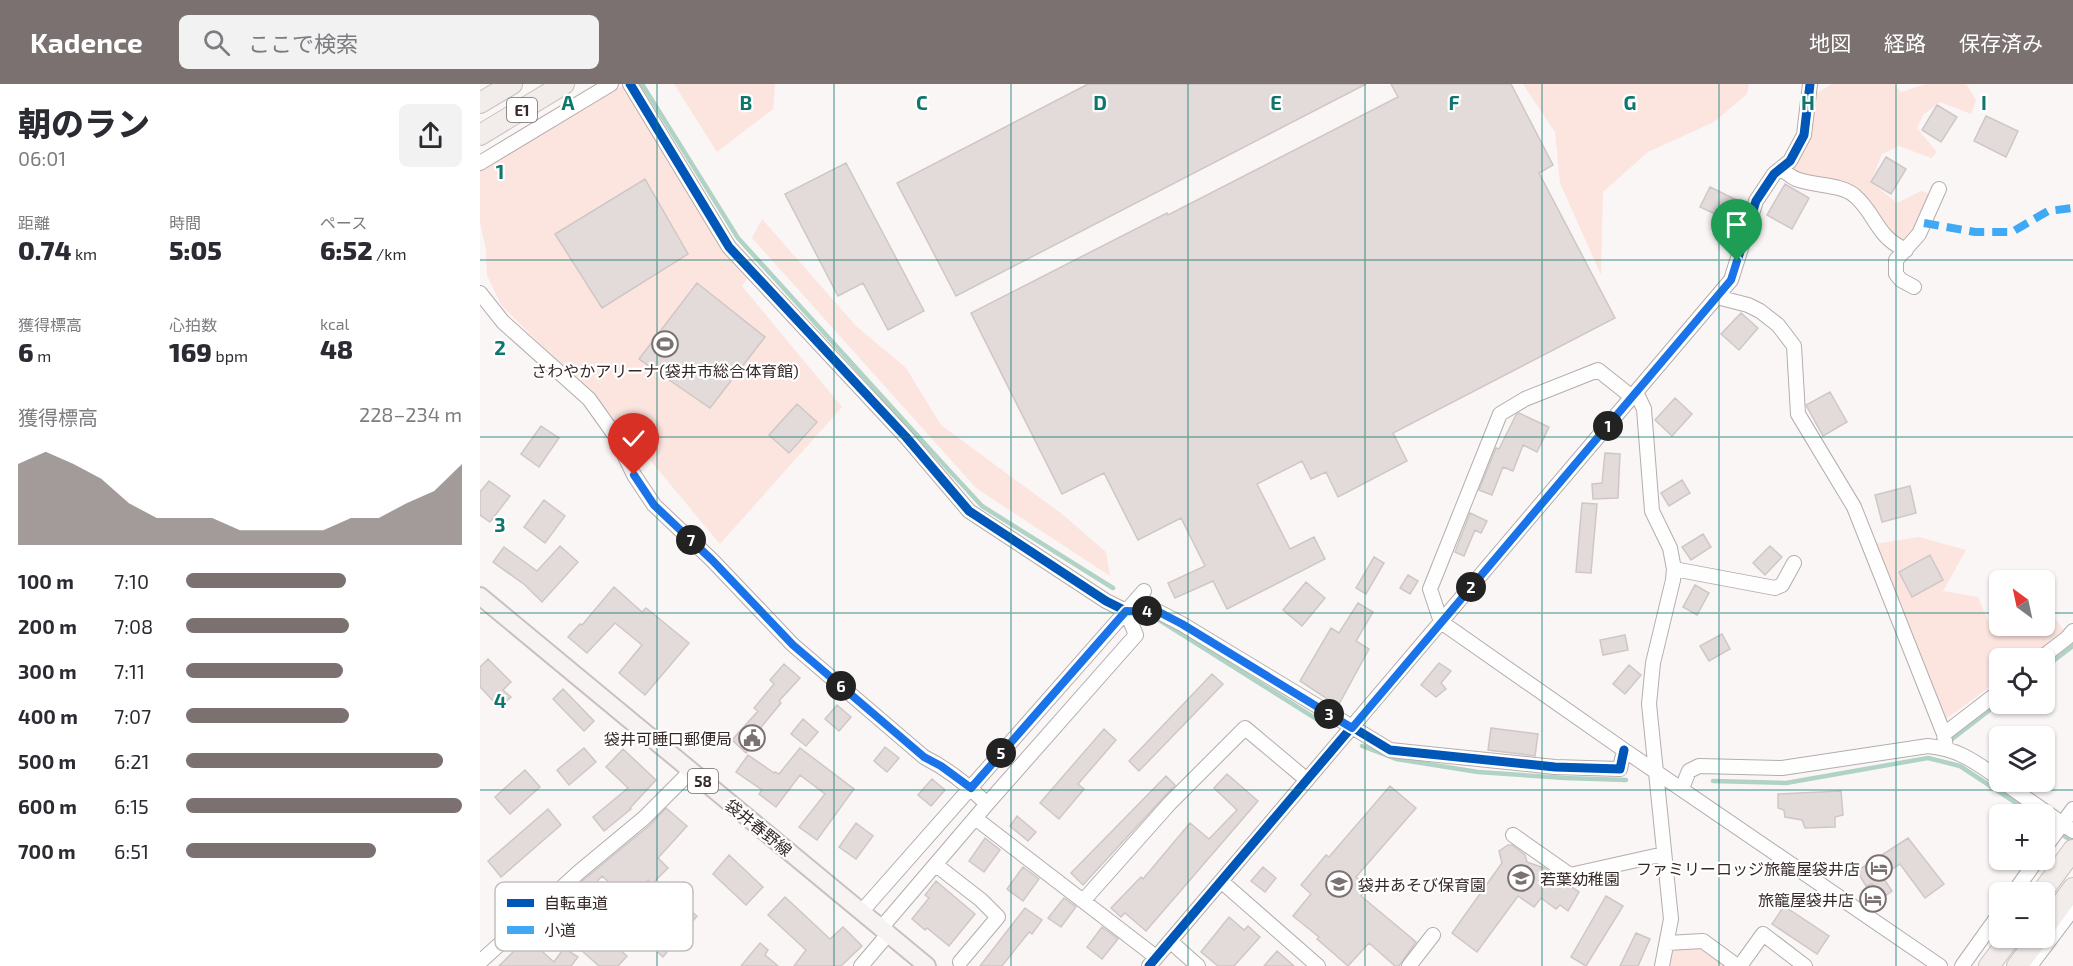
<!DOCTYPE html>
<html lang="ja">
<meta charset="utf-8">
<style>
:root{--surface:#fff;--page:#f2f2f3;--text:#2b2b33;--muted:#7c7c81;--accent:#7b7170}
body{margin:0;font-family:"Exo 2","Noto Sans JP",sans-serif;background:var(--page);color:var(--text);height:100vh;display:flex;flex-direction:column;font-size:22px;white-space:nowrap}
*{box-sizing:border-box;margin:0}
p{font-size:20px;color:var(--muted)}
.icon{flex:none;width:33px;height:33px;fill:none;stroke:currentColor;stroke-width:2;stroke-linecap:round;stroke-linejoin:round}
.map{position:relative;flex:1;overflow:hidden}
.sheet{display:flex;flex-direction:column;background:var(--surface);width:480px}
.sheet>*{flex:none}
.needle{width:39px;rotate:327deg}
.buttons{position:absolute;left:1509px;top:486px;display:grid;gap:12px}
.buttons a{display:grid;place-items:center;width:66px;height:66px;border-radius:9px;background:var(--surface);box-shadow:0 2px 4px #0004;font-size:30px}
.pin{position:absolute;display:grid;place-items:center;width:51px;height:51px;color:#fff;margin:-62px -26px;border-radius:50% 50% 50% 0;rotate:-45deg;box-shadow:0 0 6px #0007}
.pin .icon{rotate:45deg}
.km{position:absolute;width:30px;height:30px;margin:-15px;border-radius:50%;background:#222;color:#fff;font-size:16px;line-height:30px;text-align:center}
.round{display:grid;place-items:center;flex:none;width:63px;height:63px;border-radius:9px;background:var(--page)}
.head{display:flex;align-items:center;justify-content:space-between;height:102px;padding:0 18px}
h1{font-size:33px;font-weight:800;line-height:45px}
.figures{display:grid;grid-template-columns:repeat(3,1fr);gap:9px;height:102px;padding:6px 18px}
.figures div{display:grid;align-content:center}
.figures b{font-size:26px;font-weight:800}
.figures small{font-size:16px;font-weight:400}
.figures p{font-size:16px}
.chart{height:168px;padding:12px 18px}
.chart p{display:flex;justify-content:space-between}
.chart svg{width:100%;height:108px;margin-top:6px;fill:var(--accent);opacity:.7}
ul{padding:0 18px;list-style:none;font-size:20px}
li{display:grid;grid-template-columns:96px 72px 1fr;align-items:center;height:45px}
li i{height:15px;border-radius:8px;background:var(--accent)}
header{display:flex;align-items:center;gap:36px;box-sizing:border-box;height:84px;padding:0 30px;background:var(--accent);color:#fff}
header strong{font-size:28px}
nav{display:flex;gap:33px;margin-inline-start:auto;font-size:21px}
.search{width:420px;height:54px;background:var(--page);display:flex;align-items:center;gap:15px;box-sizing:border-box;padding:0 21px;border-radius:9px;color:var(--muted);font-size:22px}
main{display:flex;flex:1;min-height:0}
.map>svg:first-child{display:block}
.green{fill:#fce4df}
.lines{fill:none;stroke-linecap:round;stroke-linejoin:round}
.stream{stroke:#b0d3c6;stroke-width:4.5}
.building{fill:#e3dbda;stroke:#cfc7c6;stroke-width:1.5}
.minor-casing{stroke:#b4adac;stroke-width:16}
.major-casing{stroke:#cac1bf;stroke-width:20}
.highway-casing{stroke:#cac1bf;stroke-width:22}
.minor{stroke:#fefefe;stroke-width:14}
.major{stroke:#f7f3f3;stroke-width:16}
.highway{stroke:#f2eceb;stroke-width:20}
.quiet{stroke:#3fa9f5;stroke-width:8;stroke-dasharray:15 8;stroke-linecap:butt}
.cycleway-casing{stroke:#fff;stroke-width:13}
.cycleway{stroke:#0057b8;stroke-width:9}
.route-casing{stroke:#fff;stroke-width:12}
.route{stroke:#1a73e8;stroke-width:8}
.grid{fill:none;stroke:#0f766e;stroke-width:1.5;stroke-opacity:0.55}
.labels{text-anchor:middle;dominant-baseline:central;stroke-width:4.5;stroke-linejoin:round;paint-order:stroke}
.shield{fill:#fff;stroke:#726a68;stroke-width:1.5}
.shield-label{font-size:15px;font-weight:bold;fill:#362a28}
.poi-label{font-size:16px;fill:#362a28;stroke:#fff;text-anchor:end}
.street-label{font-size:16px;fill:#362a28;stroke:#fff}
.key{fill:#fff;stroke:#c3bfbe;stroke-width:1.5}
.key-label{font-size:16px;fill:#362a28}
.grid-label{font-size:20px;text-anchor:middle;font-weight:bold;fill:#0f766e;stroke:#fff;stroke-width:4.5;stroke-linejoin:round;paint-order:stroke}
</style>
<header>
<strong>Kadence</strong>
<div class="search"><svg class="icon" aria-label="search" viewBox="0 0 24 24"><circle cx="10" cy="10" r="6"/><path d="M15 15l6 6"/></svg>ここで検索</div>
<nav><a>地図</a><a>経路</a><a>保存済み</a></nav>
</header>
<main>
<section class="sheet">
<div class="head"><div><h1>朝のラン</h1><p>06:01</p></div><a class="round"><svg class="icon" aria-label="share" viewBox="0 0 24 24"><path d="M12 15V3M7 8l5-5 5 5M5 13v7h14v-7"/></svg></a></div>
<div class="figures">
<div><p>距離</p><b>0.74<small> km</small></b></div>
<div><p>時間</p><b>5:05</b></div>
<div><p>ペース</p><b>6:52<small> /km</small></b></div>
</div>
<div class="figures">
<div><p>獲得標高</p><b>6<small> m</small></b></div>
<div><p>心拍数</p><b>169<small> bpm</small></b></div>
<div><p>kcal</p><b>48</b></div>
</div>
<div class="chart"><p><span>獲得標高</span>228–234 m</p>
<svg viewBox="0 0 160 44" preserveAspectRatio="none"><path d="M0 44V11L10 6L20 11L30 17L40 27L50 33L60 33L70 33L80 38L90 38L100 38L110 38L120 33L130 33L140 27L150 22L160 11V44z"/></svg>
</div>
<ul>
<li><b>100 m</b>7:10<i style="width:58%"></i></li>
<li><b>200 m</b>7:08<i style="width:59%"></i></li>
<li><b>300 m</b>7:11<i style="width:57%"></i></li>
<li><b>400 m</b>7:07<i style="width:59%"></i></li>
<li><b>500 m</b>6:21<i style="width:93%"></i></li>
<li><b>600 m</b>6:15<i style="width:100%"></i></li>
<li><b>700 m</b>6:51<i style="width:69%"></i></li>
</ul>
</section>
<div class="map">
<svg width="1593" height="882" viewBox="0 0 1593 882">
<rect width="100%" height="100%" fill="#faf6f6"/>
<path class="green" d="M194,0H295L293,25L237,68Z
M1043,0H1269L1267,10L1234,38L1168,68L1123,108L1121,191L1080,99L1075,48Z
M1352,0H1414L1421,8L1446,0H1486L1496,16L1491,30L1460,18L1443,31L1437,44L1457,68L1451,74L1419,62L1402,70L1391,98L1417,119L1441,107L1450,110L1439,138L1427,158L1417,162L1377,107L1301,85L1327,59L1335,10Z
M144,1L239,161L269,192L262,202L362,323L240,460L170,376L162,384L133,333L21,221L7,191L6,166L0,138V84Z
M282,135L376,242L426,284L461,341L582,430L626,468L630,492L496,404L272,154Z
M1439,453L1486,466L1463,507L1498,513L1513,549L1526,542H1564L1565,518L1585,549L1549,574H1520L1519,596L1466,635L1394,460Z
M1223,857L1255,882H1188L1191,864Z"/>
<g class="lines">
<path class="stream" d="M162,0L258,154L466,383L502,422L633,504
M676,534L846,641
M1564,584L1593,562
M1467,659L1520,618
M882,662L916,675L998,688L1085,694L1146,696
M1233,697L1306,699L1448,674L1480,682L1553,730
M1564,738L1593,758"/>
</g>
<path class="building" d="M608,0H886L476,212L417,99Z
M911,0H1031L1073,81L1059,89L1135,234L913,349L927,377L858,413L846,388L831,395L822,377L777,400L810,465L834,453L845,475L747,525L733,497L695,514L688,499L725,482L701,434L658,456L624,389L582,410L491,229L687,129L688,131L918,13Z
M1457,21L1477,33L1461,58L1442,46Z
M1506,32L1538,47L1526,73L1494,57Z
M1406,73L1426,85L1411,110L1391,98Z
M366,79L444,227L408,246L383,199L358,212L305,110Z
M165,95L208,170L122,224L75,150Z
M1305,100L1329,114L1312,145L1287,131Z
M1230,103L1261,118L1252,138L1220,123Z
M217,199L285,253L230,324L159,275Z
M1261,229L1278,244L1259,266L1241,250Z
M1350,308L1367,338L1343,352L1326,321Z
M1195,314L1212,330L1192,352L1175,336Z
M317,320L337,338L309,369L289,351Z
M1039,329L1069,343L1057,368L1043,361L1033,387L1023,383L1012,411L999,406L1016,364L1019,365L1036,331Z
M61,342L79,354L59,383L41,370Z
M1125,369L1140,370L1138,414L1113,415L1112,400L1122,399Z
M1202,396L1210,409L1189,422L1181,409Z
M9,397L30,412L10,438L0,431V408Z
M1430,402L1436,429L1402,438L1395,411Z
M64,416L85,432L65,459L44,443Z
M1102,419L1117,420L1111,489L1096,488Z
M990,429L1007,437L1001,449L995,446L984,472L975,468Z
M1223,450L1231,463L1211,476L1202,463Z
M80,462L98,478L62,518L45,501L13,478L24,463L57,487Z
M1290,462L1302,473L1285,491L1273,479Z
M1450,471L1463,496L1432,513L1419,488Z
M894,473L904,479L886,510L876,504Z
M928,491L938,497L930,510L920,504Z
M826,498L845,514L822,542L803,526Z
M1215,501L1229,509L1217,531L1203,523Z
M134,503L162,528L166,524L209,559L165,611L139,589L162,561L135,539L107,569L88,553L100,540L102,541Z
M878,519L893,528L876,557L889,565L858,622L820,597L851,544L859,549Z
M1242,550L1250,565L1229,577L1220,562Z
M1145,551L1148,566L1123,571L1120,556Z
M8,575L31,598L23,606L31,613L20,624L0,603V583Z
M959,579L971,587L961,599L966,605L956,613L941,601Z
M304,580L320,594L299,617L301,619L278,647L282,650L266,669L252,656L278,627L274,624L294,600L290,596Z
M1149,581L1161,591L1145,610L1133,600Z
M732,590L743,600L659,687L649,677Z
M83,605L114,637L104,647L73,615Z
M357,621L371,633L359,647L345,635Z
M323,635L338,648L326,662L311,650Z
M1011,644L1058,650L1055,672L1008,666Z
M624,645L636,656L598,700L604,705L579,735L560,719Z
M405,663L419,674L407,688L394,677Z
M104,664L116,678L89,701L77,686Z
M320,664L374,705L337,756L319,743L345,710L320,691L296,723L279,710L282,706L256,688L268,671L294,689L295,688L299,690Z
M143,665L176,696L150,724L151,725L124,747L113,733L148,704L126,683Z
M45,686L60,703L30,730L15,713Z
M747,690L778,717L666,847L645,829L641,833L631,824L661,793L663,795L710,739L729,755L757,726L734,704Z
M686,692L695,701L603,801L591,789Z
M452,695L465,706L451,722L438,711Z
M910,702L936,724L876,793L888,803L881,812L936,858L919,882H915L889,859L868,882L837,855L839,853L813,832L831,810L821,801L846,771L849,773Z
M1361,707L1363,731L1355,733V743L1325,744L1322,736L1305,733L1304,726L1298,724V710Z
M186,724L207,742L178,774L188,784L172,800L168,796L150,817L140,808L111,838L106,833L131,800L122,792L109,806L102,797L170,741Z
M68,725L81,741L21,793L8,777Z
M537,732L556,748L548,757L530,742Z
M376,739L393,752L376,775L359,763Z
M505,754L520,766L504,788L489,777Z
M1428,754L1464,800L1445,814L1420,780L1402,792L1412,807L1402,814L1392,800L1386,802L1377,787Z
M1028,761H1032L1045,771L1047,778L1064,784L1099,808L1088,827L1080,821L1076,825L1061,814L1054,823L1038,812L997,868L972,849L1022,779L1019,767Z
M249,771L283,803L266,821L233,790Z
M543,783L559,795L543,817L527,805Z
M783,783L796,794L785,808L771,797Z
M456,797L495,830L469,862L447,844L445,846L432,835L449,814L445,811Z
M1126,812L1143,822L1106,882L1091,873Z
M305,813L350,855L363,843L382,862L361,882H314L326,866L288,831Z
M584,814L596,823L581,843L568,834Z
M1304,822L1349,852L1337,870L1292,840Z
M206,823L217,832L183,873L173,864Z
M545,824L562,836L552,850L549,848L522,882H500Z
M74,825L83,834L54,860L74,878L84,864L98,873L91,882H19L47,854L46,850L56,839L58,841Z
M749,833L764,846L768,842L780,853L754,882H738L721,868Z
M622,843L638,855L622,875L607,863Z
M117,846L147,872L138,882H119L102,867Z
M1156,849L1170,855L1158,882H1140Z
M280,859L288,866L285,871L298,882H261Z
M797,867L814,882H784Z"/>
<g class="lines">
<g class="minor-casing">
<path id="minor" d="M150,0L249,163L426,353L489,427L626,517L646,527L679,528L702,540L910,666L1075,683L1140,685L1144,666
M0,79L131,0
M1301,85C1306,88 1311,93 1316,95C1333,102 1362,100 1375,112C1396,130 1396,153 1426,166
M1434,203L1421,196L1416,190V176L1439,150L1459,105
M0,209L23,238L109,315L134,350L154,391L174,421L232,476L313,561L444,673C468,685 488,701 507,720
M1237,213L1268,221L1280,227L1298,241L1314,262L1318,330L1374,423L1464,650L1466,664
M1156,308L1164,325L1172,427L1190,464L1194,485L1193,496L1173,579L1169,620L1191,835L1182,882
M1152,313L1118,286L1045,315L1020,330L950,505L961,538L1144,666L1460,882
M1194,485L1295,504L1302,501L1314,479
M1561,574L1587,554L1593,547
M1464,650L1520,607
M1523,698L1593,747
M1202,704L1209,687L1219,682L1302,684L1448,662C1479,665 1495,678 1520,695
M495,734L676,873
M1033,751L1090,791L1184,770
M1564,765L1593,725
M456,781L501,816L518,833L480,878
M741,797L838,882
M1534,808L1557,776
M603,817L690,719L765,644L827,696
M382,827L664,507
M402,843L507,720L656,551L646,527
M690,857L718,882
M1187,859L1223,857L1257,882
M0,878L99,788L164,734L211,687
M381,882L409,849
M669,882L1251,196L1276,117L1294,90L1310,77L1324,51L1330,0
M929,882L953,851
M1260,882L1283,850L1325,882
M1482,882L1520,829
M1550,882L1593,825"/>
</g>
<g class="major-casing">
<path id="major" d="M0,512L447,882"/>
</g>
<g class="highway-casing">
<path id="highway" d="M0,19L32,0
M0,51L84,0
M1562,808L1593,766
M1564,844L1593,804
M1509,882L1530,854
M1537,882L1558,854"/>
</g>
<use href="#minor" class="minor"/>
<use href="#major" class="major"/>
<use href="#highway" class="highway"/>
<path class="quiet" d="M1444,139L1495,148H1532L1568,127L1593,124"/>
<g class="cycleway-casing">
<path id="cycleway" d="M150,0L249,163L426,353L489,427L626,517L646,527L679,528L702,540L910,666L1075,683L1140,685L1144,666
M669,882L1251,196L1276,117L1294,90L1310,77L1324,51L1330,0"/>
</g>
<use href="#cycleway" class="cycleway"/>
</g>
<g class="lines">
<g class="route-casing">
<path id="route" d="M154,391L174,421L232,476L313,561L444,673L461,682L491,704L646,527L679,528L702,540L872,644L1251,196L1257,177"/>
</g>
<use href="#route" class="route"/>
</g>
<path class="grid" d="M177,0V882M354,0V882M531,0V882M708,0V882M885,0V882M1062,0V882M1239,0V882M1416,0V882M0,176H1593M0,353H1593M0,529H1520M1564,529H1593M0,706H1593"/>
<defs>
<g id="stadium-ring" transform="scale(1.35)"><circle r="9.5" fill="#fff" stroke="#7b7170" stroke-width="1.5"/><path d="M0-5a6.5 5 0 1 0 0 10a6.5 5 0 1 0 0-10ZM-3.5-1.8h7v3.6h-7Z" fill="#7b7170"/></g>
<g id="civic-ring" transform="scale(1.35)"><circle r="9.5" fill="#fff" stroke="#7b7170" stroke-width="1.5"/><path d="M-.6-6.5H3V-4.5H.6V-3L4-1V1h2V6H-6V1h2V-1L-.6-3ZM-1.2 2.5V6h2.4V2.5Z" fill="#7b7170"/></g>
<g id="hotel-ring" transform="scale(1.35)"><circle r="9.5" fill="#fff" stroke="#7b7170" stroke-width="1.5"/><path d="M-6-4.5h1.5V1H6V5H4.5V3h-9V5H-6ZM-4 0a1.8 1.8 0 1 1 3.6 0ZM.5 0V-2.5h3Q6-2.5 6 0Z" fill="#7b7170"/></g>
<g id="school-ring" transform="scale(1.35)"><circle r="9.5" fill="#fff" stroke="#7b7170" stroke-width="1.5"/><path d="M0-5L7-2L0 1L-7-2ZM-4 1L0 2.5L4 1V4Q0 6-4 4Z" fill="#7b7170"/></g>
</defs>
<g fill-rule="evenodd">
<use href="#stadium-ring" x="185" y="260"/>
<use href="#civic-ring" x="272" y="654"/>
<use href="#hotel-ring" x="1399" y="784"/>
<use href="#school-ring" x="1041" y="794"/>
<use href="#school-ring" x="859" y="800"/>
<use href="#hotel-ring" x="1393" y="815"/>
</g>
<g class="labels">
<g class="shield">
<rect x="27" y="14" width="30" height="24" rx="4.5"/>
<rect x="208" y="685" width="30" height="24" rx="4.5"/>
</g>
<g class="shield-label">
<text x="42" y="26">E1</text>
<text x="223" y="697">58</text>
</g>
<g class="poi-label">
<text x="185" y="286" text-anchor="middle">さわやかアリーナ(袋井市総合体育館)</text>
<text x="252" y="654">袋井可睡口郵便局</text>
<text x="1380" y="784">ファミリーロッジ旅籠屋袋井店</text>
<text x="1060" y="794" text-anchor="start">若葉幼稚園</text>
<text x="878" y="800" text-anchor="start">袋井あそび保育園</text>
<text x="1374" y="815">旅籠屋袋井店</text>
</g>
<g class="street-label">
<text transform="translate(279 743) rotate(39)">袋井春野線</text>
</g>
</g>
<rect x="15" y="798" width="198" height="69" rx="9" class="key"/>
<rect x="27" y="815" width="27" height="8" fill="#0057b8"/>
<rect x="27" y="842" width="27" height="8" fill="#3fa9f5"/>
<g class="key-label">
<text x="64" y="825">自転車道</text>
<text x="64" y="852">小道</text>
</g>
<g class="grid-label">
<text x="88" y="26">A</text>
<text x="266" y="26">B</text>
<text x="442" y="26">C</text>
<text x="620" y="26">D</text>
<text x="796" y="26">E</text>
<text x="974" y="26">F</text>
<text x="1150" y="26">G</text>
<text x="1328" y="26">H</text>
<text x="1504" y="26">I</text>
<text x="20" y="95">1</text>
<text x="20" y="271">2</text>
<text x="20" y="448">3</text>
<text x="20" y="624">4</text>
</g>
</svg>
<div class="buttons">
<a><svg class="needle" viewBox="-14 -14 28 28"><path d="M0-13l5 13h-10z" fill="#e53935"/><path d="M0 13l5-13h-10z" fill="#7c7c81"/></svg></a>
<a><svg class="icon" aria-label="locate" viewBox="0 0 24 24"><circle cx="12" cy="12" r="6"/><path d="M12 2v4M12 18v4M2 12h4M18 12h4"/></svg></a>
<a><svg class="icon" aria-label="layers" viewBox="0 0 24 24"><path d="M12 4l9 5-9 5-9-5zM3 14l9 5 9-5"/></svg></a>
<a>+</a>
<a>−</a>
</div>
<div class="pin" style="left:1257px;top:177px;background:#1e9e55"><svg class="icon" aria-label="arrive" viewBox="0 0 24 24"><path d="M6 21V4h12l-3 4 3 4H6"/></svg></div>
<div class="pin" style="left:154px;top:391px;background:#d93025"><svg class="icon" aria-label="check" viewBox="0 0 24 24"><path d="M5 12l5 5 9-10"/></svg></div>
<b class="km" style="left:1128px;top:342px">1</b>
<b class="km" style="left:991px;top:503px">2</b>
<b class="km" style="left:849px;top:630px">3</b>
<b class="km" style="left:667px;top:527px">4</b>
<b class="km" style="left:521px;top:669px">5</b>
<b class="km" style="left:361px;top:602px">6</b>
<b class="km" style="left:211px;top:456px">7</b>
</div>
</main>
